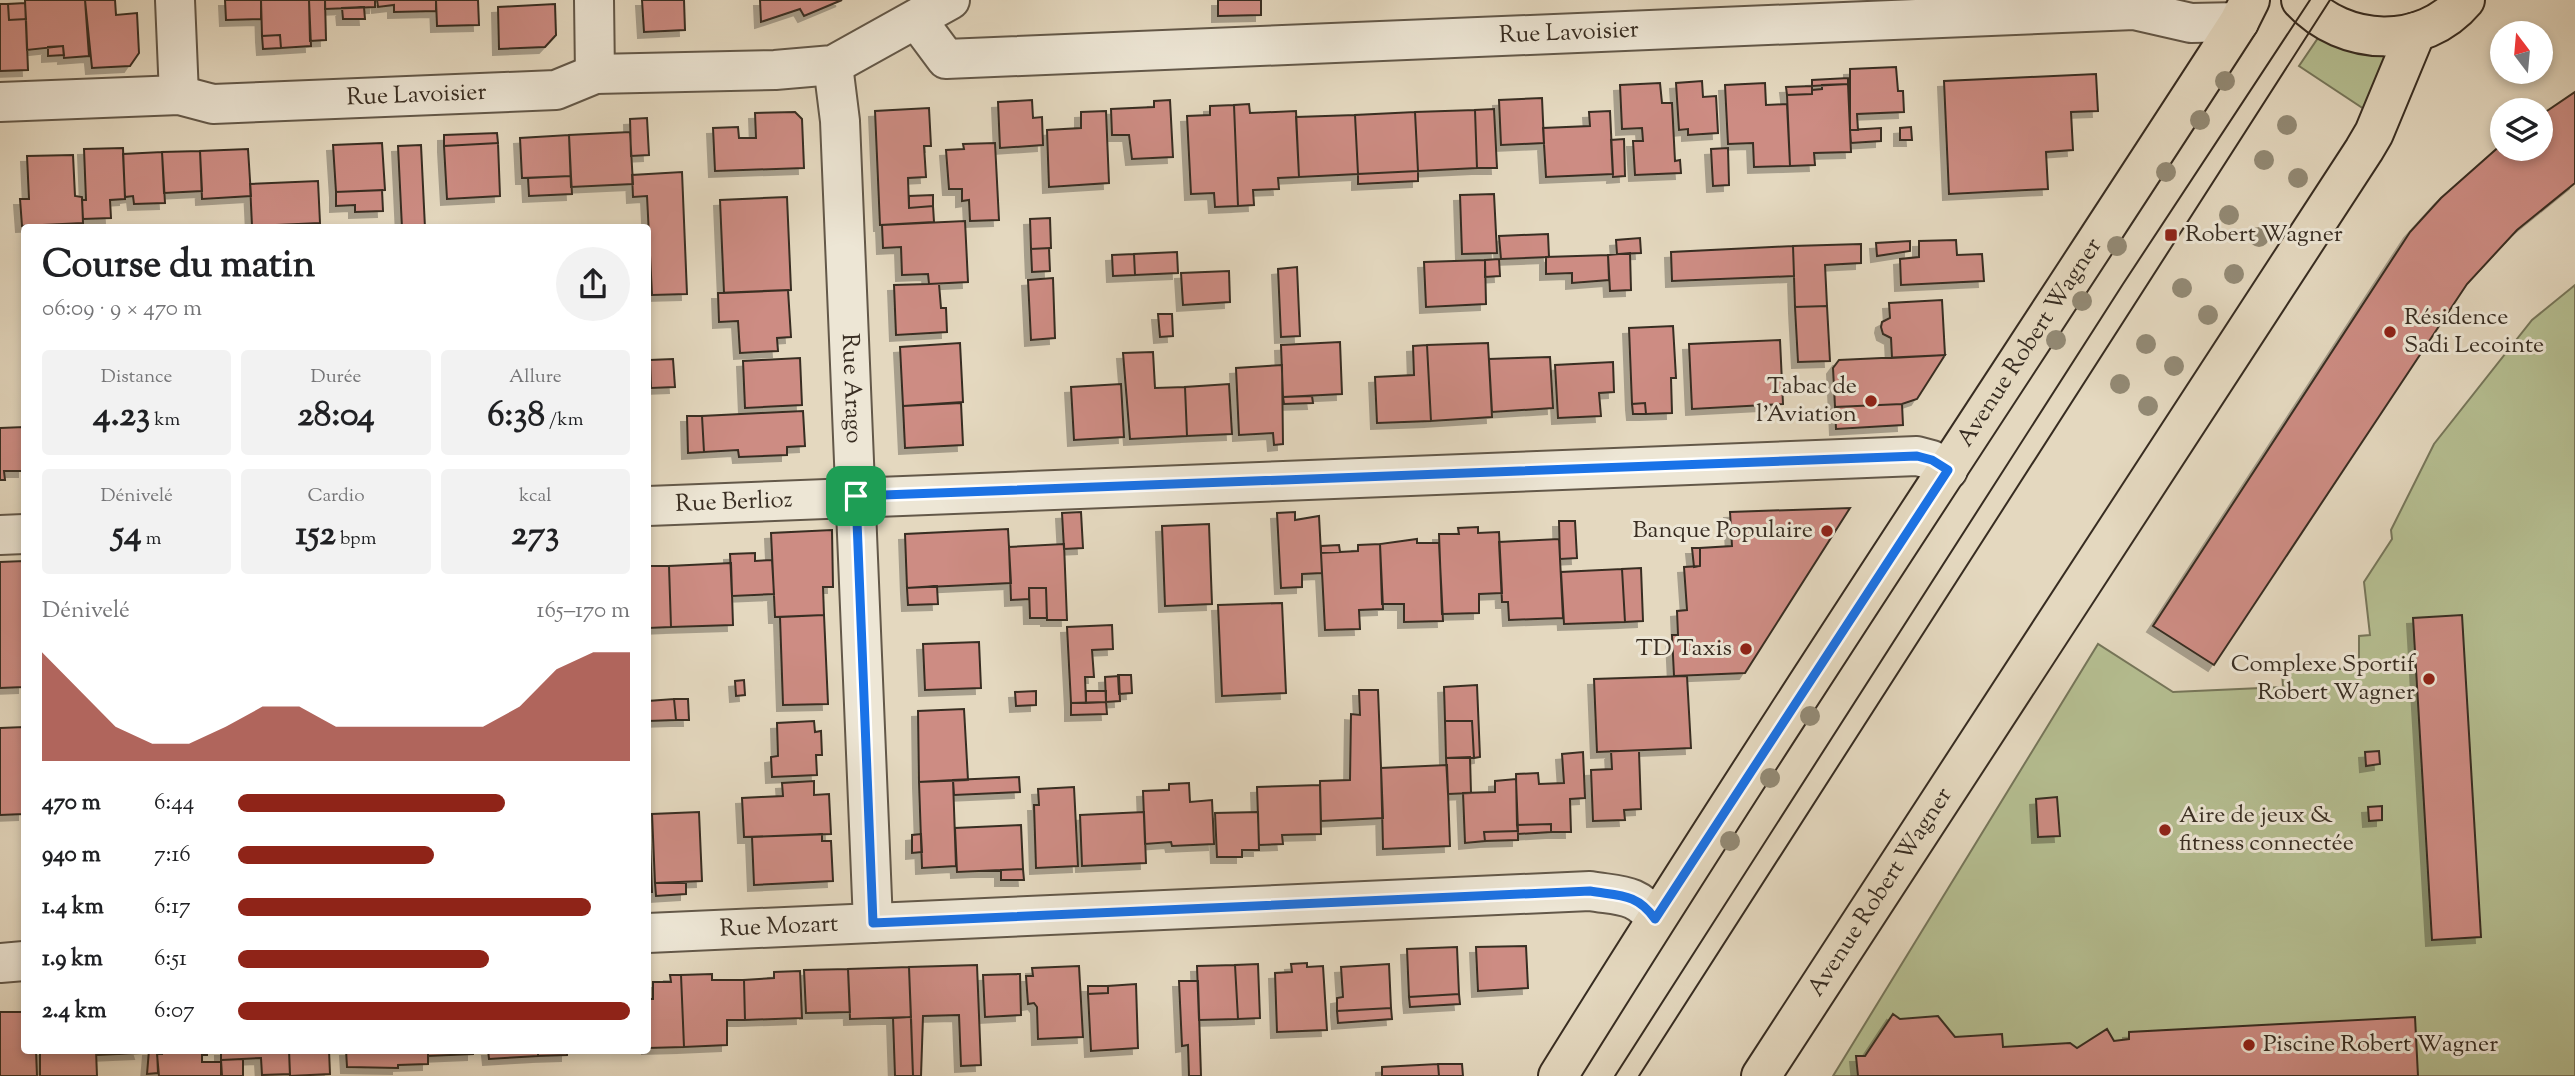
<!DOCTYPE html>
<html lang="fr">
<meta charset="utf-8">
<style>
:root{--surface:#fff;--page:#f2f2f2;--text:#202124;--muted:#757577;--accent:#8f2418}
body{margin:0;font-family:"Sorts Mill Goudy",serif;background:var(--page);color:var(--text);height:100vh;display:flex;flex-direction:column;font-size:26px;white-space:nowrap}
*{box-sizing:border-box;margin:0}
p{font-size:23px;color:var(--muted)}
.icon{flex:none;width:38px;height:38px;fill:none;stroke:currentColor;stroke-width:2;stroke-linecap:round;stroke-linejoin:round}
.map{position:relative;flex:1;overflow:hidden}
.sheet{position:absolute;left:21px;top:224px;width:630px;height:830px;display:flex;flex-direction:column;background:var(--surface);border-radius:7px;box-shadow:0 4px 10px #0003}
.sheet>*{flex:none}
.needle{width:46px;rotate:344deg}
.controls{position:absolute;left:2490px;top:21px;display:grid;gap:14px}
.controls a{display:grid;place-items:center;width:63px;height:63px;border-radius:50%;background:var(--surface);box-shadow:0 4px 10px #0003;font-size:35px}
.pin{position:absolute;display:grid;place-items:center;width:60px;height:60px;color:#fff;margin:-30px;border-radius:14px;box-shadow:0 4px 10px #0006}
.round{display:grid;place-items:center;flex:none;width:74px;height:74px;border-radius:37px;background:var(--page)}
.headline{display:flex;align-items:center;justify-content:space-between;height:119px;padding:0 21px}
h1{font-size:38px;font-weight:700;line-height:52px}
.figures{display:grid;grid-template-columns:repeat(3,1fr);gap:10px;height:119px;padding:7px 21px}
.figures div{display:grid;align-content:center;border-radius:7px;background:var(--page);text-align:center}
.figures b{font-size:35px;font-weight:700}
.figures small{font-size:19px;font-weight:400}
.figures p{font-size:19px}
.chart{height:196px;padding:14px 21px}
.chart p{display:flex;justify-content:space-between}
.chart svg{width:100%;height:126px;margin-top:7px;fill:var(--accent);opacity:.7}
ul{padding:0 21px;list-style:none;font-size:23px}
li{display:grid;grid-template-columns:112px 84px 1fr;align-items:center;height:52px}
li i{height:18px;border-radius:9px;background:var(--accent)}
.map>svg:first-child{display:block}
.green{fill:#b5be91;stroke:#76765a;stroke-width:2}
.building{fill:#cd8c83;stroke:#382d22;stroke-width:2;filter:url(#shadow)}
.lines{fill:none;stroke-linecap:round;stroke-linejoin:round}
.minor-casing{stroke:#635849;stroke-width:42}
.major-casing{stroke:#382d22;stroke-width:42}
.minor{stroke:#ede6d5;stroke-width:38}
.major{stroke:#e4d8bf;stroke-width:38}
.tram{stroke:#382d22;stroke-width:2}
.tree{fill:#938a75}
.route-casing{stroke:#fff;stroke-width:14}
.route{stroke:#1a73e8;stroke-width:9}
.poi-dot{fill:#8f2418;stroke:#ede6d5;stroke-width:2.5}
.labels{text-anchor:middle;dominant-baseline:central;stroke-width:6;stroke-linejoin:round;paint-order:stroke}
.street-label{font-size:24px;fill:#382d22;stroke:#ede6d5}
.poi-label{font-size:24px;fill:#382d22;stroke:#ede6d5;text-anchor:start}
</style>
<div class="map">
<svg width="2575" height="1076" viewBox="0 0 2575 1076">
<defs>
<filter id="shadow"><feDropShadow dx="-6" dy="6" stdDeviation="0" flood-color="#0004"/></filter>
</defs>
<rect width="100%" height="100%" fill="#e4d8bf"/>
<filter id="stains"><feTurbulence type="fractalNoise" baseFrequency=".00286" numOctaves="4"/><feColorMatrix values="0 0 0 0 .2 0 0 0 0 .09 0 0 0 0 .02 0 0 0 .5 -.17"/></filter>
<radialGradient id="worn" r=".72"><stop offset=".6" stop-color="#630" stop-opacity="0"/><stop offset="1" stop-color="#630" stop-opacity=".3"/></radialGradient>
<path class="green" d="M2318,38L2354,52L2386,55L2364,109L2299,66Z
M2575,285V1076H1833L2098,644L2173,692L2283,687L2282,671L2359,668V636L2370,635L2364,582L2392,539L2391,530L2434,444L2532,320Z"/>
<path class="building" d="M25,0H85L89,56L64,58L63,46L27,50Z
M85,0H115L116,15L137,13L139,53L130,66L92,68Z
M225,0H261V19L226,20Z
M261,0H309L311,46L281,48L280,35L262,36Z
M309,0H325L326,40L310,41Z
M325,0H375V7L325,9Z
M377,0H436V11L394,12V5L378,7Z
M436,0H478L479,25L437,26Z
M642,0H684L685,30L644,32Z
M760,0H842L804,16L800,9L761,22Z
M1218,0H1261V15L1218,16Z
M25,3L26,19L9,20L8,4Z
M0,4H8L9,20L26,19L28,70L0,71Z
M555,4L556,35L545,47L499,49L498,7Z
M364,7L365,19H343L342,8Z
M280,35L281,48L263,49L262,36Z
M63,46L64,55L48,56V47Z
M1896,67L1898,91H1903L1904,112L1857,114L1858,130H1850V69Z
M2096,74L2098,111L2071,112L2073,150L2046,152L2048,189L1949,194L1944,81Z
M1848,78V84L1812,86V80Z
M1702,81L1703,97L1716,96L1718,133L1688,135V129L1679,130L1676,83Z
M1660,83L1662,103H1672L1675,161L1680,160L1681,173L1635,175L1633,141H1643L1642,128L1622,129L1620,85Z
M1765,83L1766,105L1787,104L1790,166L1754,167L1753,143L1728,144L1725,85Z
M1848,84L1851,152L1814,153L1815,165L1790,166L1787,95L1812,94V90L1822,89V85Z
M1812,86V94L1787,95L1786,87Z
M2575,92V183L2517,230L2467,284L2214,665L2153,626L2410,232L2441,198L2502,144V149H2541V115Z
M1542,98L1544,143L1501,145L1499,100Z
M1032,100L1033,118L1042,117L1043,145L1000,148L998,102Z
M1170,100L1173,157L1132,159L1129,135H1112L1111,109L1154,107V101Z
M1249,104L1250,113L1296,111L1299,177L1278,178L1279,189L1253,190L1254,205L1238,206L1234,105Z
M1234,105L1238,206L1215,207L1214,193L1191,194L1187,116L1210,115V106Z
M929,108L931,146H924L926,177L908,178L909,208L933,206L934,222L880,225L875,111Z
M1494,109L1497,168H1477L1475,110Z
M1475,110L1477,168L1418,171L1415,112Z
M1106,111L1109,183L1049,187L1047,130L1081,128V112Z
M1610,111L1613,174L1546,177L1543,128L1590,126L1589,112Z
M795,112L802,119L804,168L715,171L713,128L738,127L739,138H756L755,113Z
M1415,112L1418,171L1358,174L1355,115Z
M1355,115L1358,174L1299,177L1296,117Z
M647,118L649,155L631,156L630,119Z
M1911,127L1912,140H1900V128Z
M1881,128V141L1851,143L1850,130Z
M630,132L633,184L571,187L569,135Z
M497,133L498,143L444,146V135Z
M569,135L571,176L522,178L520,138Z
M1624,139L1625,176L1613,177L1611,140Z
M382,143L385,190L336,192L333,145Z
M498,143L500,196L447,199L444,146Z
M995,143L999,220L970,221L969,200L962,201V189H949L946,150L964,149L963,144Z
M421,145L425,228H402L398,146Z
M123,148L125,199L110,200L111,218L83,219L82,200H86L84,149Z
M1728,148L1729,185L1713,186L1711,149Z
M248,149L251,196L202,199L200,151Z
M200,151L202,191L164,193L162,152Z
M162,152L165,203L134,204L133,196L125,197L123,154Z
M73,155L75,196L82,197L83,223L22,226L20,199H29L27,156Z
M1418,171V181L1358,184V174Z
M682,172L687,294L652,295L647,196L633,197L632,175Z
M571,176L572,194L529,196L528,178Z
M318,181L320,223L252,226L250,184Z
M382,190L383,211L355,212V205L336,206V192Z
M1494,194L1497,253L1462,254L1460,195Z
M933,195V206L909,208V196Z
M787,197L791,290L724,293L720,200Z
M1050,218L1051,248L1031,249L1030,219Z
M965,221L968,282L929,284L928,274L902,275L901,247L883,248L882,225Z
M1548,234L1549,257L1501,259L1499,236Z
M1640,238L1641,253L1617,254L1616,240Z
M1956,240L1957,255L1982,254L1984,281L1901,285L1900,259L1919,257V241Z
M1910,241V251L1877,256L1876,243Z
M1861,244V263L1825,265L1827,306L1795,307L1793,246Z
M1793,246L1794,276L1672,281L1671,252Z
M1049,248L1050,271L1032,272L1031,249Z
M1177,252L1178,273L1135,275L1134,254Z
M1630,253L1631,290L1610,291L1608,255Z
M1134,254L1135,275L1113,276L1112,255Z
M1608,255L1609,280L1572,283V273L1546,274V257Z
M1499,259L1500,276L1485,277V260Z
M1485,260L1486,304L1426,307L1424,262Z
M1297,267L1300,336L1281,337L1278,269Z
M1229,271L1230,302L1183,305L1181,273Z
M1053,278L1055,338L1031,340L1028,280Z
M929,284H939L941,308H946L947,332L896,335L894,285Z
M788,290L791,337L777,338L778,351L740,353L738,321L719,322L718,293Z
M1942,300L1945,355L1892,358L1891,338L1883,334L1881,327L1882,322L1890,318L1889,303Z
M1827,306L1830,361L1798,362L1795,307Z
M1158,314H1172L1173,336L1160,337Z
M1673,326L1676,378H1671L1672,413L1646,414L1645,403L1632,404L1629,328Z
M1780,340L1783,404L1692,409L1689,344Z
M1340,342L1342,394L1283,397L1281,345Z
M960,343L963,402L903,406L900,347Z
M1488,343L1492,417L1431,421L1427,345Z
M1427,345L1431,421L1377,423L1375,377L1414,375L1413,346Z
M1153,352L1155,388L1185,387L1187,436L1130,439L1123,353Z
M1945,355L1917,399L1902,404L1835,407L1833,368L1839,360Z
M1550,357L1553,408L1492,412L1489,359Z
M800,358L802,405L745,408L743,361Z
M673,359L675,387L651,388L650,360Z
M1613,362L1614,392L1599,393L1601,416L1558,418L1555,365Z
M1282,365L1283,444L1274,445L1273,433L1239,435L1236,368Z
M1121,384L1124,437L1074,440L1071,387Z
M1229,384L1232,434L1187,436L1185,387Z
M1312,396L1313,403L1284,404L1283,397Z
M961,403L963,445L905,448L903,406Z
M1645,403L1646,414H1633L1632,404Z
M1902,404L1903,425L1836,429L1835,407Z
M803,411L805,446L787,447V455L739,457L738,450L704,452L702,416Z
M687,416H702L704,452L688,453Z
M24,427V471H4L5,480H0V428Z
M1850,508L1745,673L1674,676L1672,635H1678L1677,611L1687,610L1684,567L1700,566V548L1732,546L1730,512Z
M1081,512L1083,548L1064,549L1062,513Z
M1295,512V520L1319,516L1322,573L1302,574V587L1281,588L1277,513Z
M1559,521H1575L1577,558L1560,559Z
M1209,524L1212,604L1165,606L1162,526Z
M1478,527V533L1499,532L1502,593L1479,594V613L1442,614L1439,534H1459L1458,528Z
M1008,529L1011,583L907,588L905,534Z
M832,530L833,587H823L824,615L775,617L771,533Z
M1417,539V543H1439L1443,621L1404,622V604H1382L1380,544Z
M1559,539L1563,618L1509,620L1508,602H1502L1499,542Z
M1064,544L1067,620H1047L1046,588H1029V599L1011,600L1009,547Z
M1380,544L1383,609L1359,610L1360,629L1325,630L1321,553L1358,551V545Z
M1339,545L1340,552L1321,553V546Z
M1692,548H1700V566L1694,567Z
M755,553V561L772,560L774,594L732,596L730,554Z
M24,561V687L0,688V562Z
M731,563L733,625L671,627L669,566Z
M648,566H669L671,627L648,628Z
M1641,568L1643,621L1625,622L1622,569Z
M1622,569L1625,622L1564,624L1561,572Z
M937,586L938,604L908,605L907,588Z
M1029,588H1046L1047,618H1030Z
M1282,603L1286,693L1222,696L1218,605Z
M824,615L828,704L783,705L780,617Z
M2462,615L2481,937L2432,940L2413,618Z
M1112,625L1113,649L1092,650L1094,677H1085L1086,703H1071L1067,627Z
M979,642L981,688L925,690L923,644Z
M1118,675H1131L1132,693L1119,694Z
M1119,676L1120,701L1106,702L1105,677Z
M1687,676L1691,748L1597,752L1594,679Z
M744,680L745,695L736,696L735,681Z
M1477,685L1480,757L1474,758L1472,721H1445L1444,687Z
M1359,690H1378L1383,818L1321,821L1320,781L1350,780L1351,714L1360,715Z
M1036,691V705L1016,706L1015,692Z
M1086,691H1106V702L1086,703Z
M674,699H688L689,720H676Z
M674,699L676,720L648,721V701Z
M1106,702L1107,714L1071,715V703Z
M964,709L968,780L919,782L918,711Z
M814,721L815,732L821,731L822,755H816L817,775L772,777L771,757L778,756L777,723Z
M1445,721H1472L1474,758H1446Z
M24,727V814L0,815V728Z
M1611,751H1639L1641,809L1624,810L1625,820L1593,821L1591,770L1612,769Z
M2379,751L2380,764L2366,766L2365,752Z
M1583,752L1585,798L1570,799L1571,832H1551V824L1517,825L1516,774L1538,773L1539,784L1564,783L1562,754Z
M1470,757L1471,793L1448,794L1446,758Z
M1447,765L1450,846L1383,849L1381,768Z
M1019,777L1020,792L954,795L953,780Z
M1516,779L1518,831L1484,832L1485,841L1465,843L1463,793L1495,792V781Z
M953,780L956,866L922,868L919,782Z
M814,781V795L829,794L831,834L744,837L742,798L783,796L782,783Z
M1189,783L1190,802L1212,800L1214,844L1172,846L1171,842L1145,844L1143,791L1169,790V784Z
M1320,785L1321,834L1282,835L1283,844L1259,845L1257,787Z
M1074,787L1078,866L1036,868L1034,805H1039L1038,789Z
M2057,797L2060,836L2038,837L2036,799Z
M2382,806V820L2369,821L2368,807Z
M699,812L702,881L655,883L652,814Z
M1144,812L1146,863L1082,866L1080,815Z
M1258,812L1259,850H1242V857H1217L1215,813Z
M1551,824V832L1518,834L1517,825Z
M1021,825L1023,869L957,872L955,828Z
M1518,831V840L1485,841L1484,832Z
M822,834V841H831L833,881L754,885L752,837Z
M921,834L922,852L912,853V835Z
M648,843H650L652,892H648Z
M1023,869L1024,880H1001V870Z
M655,883H686V894L656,896Z
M1526,946L1528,988L1478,991L1476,947Z
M1457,947L1459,994L1409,997L1407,949Z
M1307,963V967L1323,966L1327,1030L1277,1032L1275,973L1292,972L1291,964Z
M1258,964L1260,1018L1238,1019L1235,965Z
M1389,964L1391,1008L1337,1011V998L1343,997L1341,967Z
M977,965L981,1065L961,1066L959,1015L923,1016L921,1076H913L909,967Z
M1235,965L1238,1019L1199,1020L1197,966Z
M1079,966L1083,1037L1038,1039L1037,1007L1034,1003L1028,1004L1026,976H1033L1032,968Z
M909,967L911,1017L850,1019L848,969Z
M848,969L850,1012L806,1013L804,970Z
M800,971L802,1018L745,1020L744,980L774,978V972Z
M712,974V980H744L745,1020H727V1045L684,1047L681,975Z
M1020,974L1021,1015L985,1017L983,975Z
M670,975H681L684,1047L648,1048V999H653V982H671Z
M1179,981H1198L1201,1076H1189L1188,1045L1182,1046Z
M1136,984L1138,1048L1091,1051L1088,994L1108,993V986Z
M1088,986H1108V993L1088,994Z
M1459,994L1460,1004L1410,1007L1409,997Z
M1391,1008L1392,1019L1338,1023L1337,1011Z
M0,1012H24V1050H36L37,1076H0Z
M1893,1014L1900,1019L1938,1016L1955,1037L2002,1034L2003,1047L2070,1043L2077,1048L2107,1029L2114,1041L2129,1039V1032L2415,1017L2418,1076H1858L1856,1056H1865Z
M911,1017L913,1076H895L893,1018Z
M40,1050H96L97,1076H40Z
M96,1050H139L140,1053L97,1055Z
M149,1050H157L158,1073L147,1074Z
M162,1050H207V1055H202V1062H221V1076H159L157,1054H162Z
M221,1050H289L290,1074L262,1075L261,1058L221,1060Z
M289,1050H329L330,1074L290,1076Z
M346,1050H428V1064L398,1065V1068L347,1067Z
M428,1050H473V1054L428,1056Z
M488,1050H538V1056L489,1059Z
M538,1050H567V1055L538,1056Z
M243,1059V1076H222L221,1060Z
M1438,1064H1462L1463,1076H1439Z
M1438,1064L1439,1076H1382V1067Z"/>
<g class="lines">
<g class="minor-casing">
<g id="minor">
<path d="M175,0L179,95"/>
<path d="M594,0L595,74"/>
<path id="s1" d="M917,20L946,59L2134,10L2191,23L2239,22"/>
<path id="s2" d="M833,65L840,121L873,923"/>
<path id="s3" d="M0,102L179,95L213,104L556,90L595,74L775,70L833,65L950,0"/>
<path id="s4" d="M648,506L1917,456L1932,460L1948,470"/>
<path d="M0,535L24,534"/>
<path id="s5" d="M648,933L1590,891C1619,896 1638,893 1655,919"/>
<path d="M0,963L24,961"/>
</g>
</g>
<g class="major-casing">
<g id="major">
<path d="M2301,0C2344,47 2423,50 2465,0"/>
<path id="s6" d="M1558,1076C1779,721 2012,373 2239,22L2250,0"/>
<path id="s7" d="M1761,1076L2364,150L2374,133L2416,32"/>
</g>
</g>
<use href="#minor" class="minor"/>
<use href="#major" class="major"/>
<path class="tram" d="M1615,1076L2123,284L2310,0
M1639,1076L2330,0"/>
</g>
<g class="tree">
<circle cx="2225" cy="81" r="10"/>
<circle cx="2200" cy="120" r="10"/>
<circle cx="2287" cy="125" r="10"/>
<circle cx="2264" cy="160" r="10"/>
<circle cx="2166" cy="172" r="10"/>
<circle cx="2298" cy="178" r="10"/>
<circle cx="2229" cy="215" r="10"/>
<circle cx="2259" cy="237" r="10"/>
<circle cx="2117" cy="246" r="10"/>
<circle cx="2234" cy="274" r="10"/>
<circle cx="2182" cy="288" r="10"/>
<circle cx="2082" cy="301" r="10"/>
<circle cx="2208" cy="315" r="10"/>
<circle cx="2056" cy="340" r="10"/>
<circle cx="2146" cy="344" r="10"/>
<circle cx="2174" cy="366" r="10"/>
<circle cx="2120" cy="384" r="10"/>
<circle cx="2148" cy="406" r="10"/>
<circle cx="1810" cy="716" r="10"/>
<circle cx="1770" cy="778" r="10"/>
<circle cx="1730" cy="841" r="10"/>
</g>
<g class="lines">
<g class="route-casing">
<path id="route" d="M1917,456L1932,460L1948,470L1655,919C1637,893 1619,896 1590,891L873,923L856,496Z"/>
</g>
<use href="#route" class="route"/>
</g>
<g class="poi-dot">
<rect x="2164" y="228" width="14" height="14" rx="3.5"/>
<circle cx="2390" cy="332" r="7"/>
<circle cx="1871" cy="401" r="7"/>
<circle cx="1827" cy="531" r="7"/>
<circle cx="1746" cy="649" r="7"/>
<circle cx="2429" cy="679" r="7"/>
<circle cx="2165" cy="830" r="7"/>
<circle cx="2249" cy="1045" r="7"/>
</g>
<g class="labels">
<g class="street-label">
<text stroke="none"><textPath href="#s1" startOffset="672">Rue Lavoisier</textPath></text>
<text stroke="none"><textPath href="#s3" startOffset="418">Rue Lavoisier</textPath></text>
<text stroke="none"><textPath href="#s6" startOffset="872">Avenue Robert Wagner</textPath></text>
<text stroke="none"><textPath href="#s2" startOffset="324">Rue Arago</textPath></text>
<text stroke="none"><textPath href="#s4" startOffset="86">Rue Berlioz</textPath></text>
<text stroke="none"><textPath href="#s7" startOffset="219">Avenue Robert Wagner</textPath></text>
<text stroke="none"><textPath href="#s5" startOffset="131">Rue Mozart</textPath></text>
</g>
<g class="poi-label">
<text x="2185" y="235">Robert Wagner</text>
<text x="2404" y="318">Résidence<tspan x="2404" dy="28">Sadi Lecointe</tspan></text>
<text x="1857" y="387" text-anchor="end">Tabac de<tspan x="1857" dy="28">l'Aviation</tspan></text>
<text x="1813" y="531" text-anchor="end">Banque Populaire</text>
<text x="1732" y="649" text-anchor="end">TD Taxis</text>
<text x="2415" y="665" text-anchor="end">Complexe Sportif<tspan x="2415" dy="28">Robert Wagner</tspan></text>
<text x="2179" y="816">Aire de jeux &amp;<tspan x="2179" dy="28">fitness connectée</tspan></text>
<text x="2263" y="1045">Piscine Robert Wagner</text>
</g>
</g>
<rect width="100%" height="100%" filter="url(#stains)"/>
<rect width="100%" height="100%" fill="url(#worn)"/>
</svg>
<div class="controls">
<a><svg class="needle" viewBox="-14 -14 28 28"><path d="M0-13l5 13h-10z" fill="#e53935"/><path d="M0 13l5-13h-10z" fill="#757577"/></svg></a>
<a><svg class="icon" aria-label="layers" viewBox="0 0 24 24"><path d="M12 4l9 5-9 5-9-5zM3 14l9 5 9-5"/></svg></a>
</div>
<div class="pin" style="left:856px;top:496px;background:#1e9e55"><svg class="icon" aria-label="arrive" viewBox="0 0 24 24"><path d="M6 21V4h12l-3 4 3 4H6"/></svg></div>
<section class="sheet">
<div class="headline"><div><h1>Course du matin</h1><p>06:09 · 9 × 470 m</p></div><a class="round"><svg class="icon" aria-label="share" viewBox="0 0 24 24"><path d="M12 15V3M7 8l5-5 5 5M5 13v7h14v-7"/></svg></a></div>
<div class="figures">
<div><p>Distance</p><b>4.23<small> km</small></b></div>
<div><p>Durée</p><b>28:04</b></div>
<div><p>Allure</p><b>6:38<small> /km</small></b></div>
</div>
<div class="figures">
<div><p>Dénivelé</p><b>54<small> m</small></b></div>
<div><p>Cardio</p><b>152<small> bpm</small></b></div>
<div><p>kcal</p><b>273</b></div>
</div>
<div class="chart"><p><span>Dénivelé</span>165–170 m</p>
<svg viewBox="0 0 160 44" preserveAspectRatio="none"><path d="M0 44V6L10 19L20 32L30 38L40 38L50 32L60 25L70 25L80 32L90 32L100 32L110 32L120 32L130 25L140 12L150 6L160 6V44z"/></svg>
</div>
<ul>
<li><b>470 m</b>6:44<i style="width:68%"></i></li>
<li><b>940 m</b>7:16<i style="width:50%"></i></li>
<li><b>1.4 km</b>6:17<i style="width:90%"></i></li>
<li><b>1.9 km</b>6:51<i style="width:64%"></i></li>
<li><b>2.4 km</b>6:07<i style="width:100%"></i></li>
</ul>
</section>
</div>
